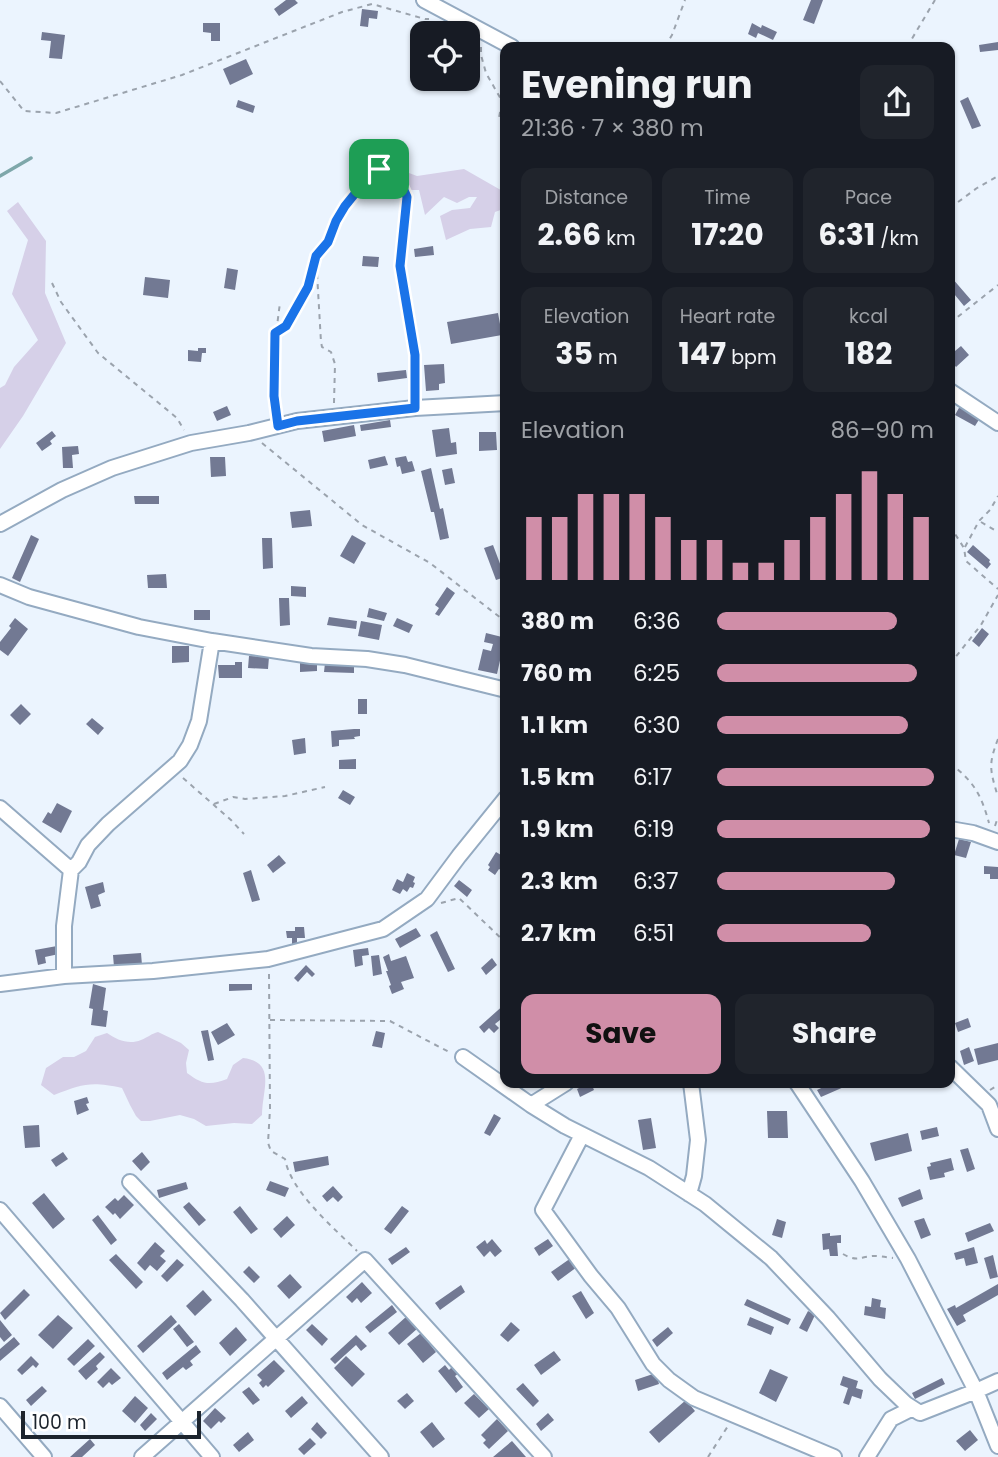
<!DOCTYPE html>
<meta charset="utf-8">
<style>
:root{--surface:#171b24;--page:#20242c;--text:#f1f3f6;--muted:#9ea1a6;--accent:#d08ea8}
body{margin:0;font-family:Poppins,sans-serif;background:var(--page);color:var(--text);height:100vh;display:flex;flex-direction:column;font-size:26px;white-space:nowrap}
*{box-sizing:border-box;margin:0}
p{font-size:23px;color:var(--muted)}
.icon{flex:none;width:38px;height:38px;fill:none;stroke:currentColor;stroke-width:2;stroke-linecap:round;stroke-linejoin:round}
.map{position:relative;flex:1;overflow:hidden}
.sheet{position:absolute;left:500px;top:42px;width:455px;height:1046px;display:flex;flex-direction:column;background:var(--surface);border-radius:14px;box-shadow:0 2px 5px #0004}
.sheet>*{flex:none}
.controls{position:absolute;left:410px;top:21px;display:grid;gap:14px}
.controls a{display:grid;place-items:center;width:70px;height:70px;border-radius:14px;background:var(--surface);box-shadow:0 2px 5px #0004;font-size:35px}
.scale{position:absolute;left:21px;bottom:18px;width:180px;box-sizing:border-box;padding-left:7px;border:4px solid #1c242d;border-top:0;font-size:19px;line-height:24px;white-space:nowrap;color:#1c242d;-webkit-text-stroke:5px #fff;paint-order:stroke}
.pin{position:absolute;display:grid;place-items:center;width:60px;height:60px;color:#fff;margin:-30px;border-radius:14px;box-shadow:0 4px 10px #0006}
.round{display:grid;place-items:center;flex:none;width:74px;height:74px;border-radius:14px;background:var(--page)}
.summary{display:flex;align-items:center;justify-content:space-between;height:119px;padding:0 21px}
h1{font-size:38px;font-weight:700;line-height:52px}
.stats{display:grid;grid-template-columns:repeat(3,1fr);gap:10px;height:119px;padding:7px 21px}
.stats div{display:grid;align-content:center;border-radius:14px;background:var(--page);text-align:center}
.stats b{font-size:30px;font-weight:700}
.stats small{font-size:19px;font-weight:400}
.stats p{font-size:19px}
.chart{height:196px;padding:14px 21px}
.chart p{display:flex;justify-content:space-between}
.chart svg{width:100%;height:126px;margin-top:7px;stroke:var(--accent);stroke-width:6}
.primary-button{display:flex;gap:14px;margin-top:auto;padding:14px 21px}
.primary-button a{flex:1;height:80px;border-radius:14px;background:var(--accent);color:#111;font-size:28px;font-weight:700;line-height:80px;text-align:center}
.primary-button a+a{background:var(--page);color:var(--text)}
ul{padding:0 21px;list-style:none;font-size:23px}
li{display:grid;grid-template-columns:112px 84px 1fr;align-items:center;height:52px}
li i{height:18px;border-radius:9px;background:var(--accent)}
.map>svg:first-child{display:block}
.green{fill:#d6d0e8}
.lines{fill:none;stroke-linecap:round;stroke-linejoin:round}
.stream{stroke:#7ea7aa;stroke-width:3.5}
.building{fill:#727993}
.minor-casing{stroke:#94aac1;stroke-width:18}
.path{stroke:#9ba3ad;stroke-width:2;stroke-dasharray:5 5;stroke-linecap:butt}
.minor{stroke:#fff;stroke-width:14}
.route-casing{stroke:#fff;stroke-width:14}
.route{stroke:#1a73e8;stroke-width:9}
</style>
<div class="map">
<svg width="998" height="1457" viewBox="0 0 998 1457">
<rect width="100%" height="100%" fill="#ebf4fe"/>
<path class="green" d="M385,164L417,176L464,169L506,193V208L495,212L491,227L470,229L446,240L440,216L452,210L470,208L477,197H469L457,203L444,197L425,215L419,190H398L393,181L383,183L379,178Z
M18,202L46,241L45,293L66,343L23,416L0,449V388L5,385L14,367L38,340L12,294L28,240L7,211Z
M158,1032L181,1043L189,1050L186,1063L187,1073C202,1084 209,1086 227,1079L233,1065L243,1058C277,1062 262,1090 262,1115L252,1124L234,1123L206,1126L194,1119L180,1115L150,1121H141L136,1116L130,1105L122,1088C91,1081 82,1084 54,1095L41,1085L46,1068L63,1057H74L86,1051L95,1037L107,1033C117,1040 129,1045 141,1040C148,1037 151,1034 158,1032Z"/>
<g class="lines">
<path class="stream" d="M0,176L31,158"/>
</g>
<path class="building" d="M286,0H295L298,3L279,16L274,9Z
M811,0H823L814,24L803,20Z
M362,9L378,11L377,19L369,18L368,27L360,26Z
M203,23H220V41H211V33L203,32Z
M752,23L761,28L762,25L777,32L773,40L758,33L756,38L748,34Z
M42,32L65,35L62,59L49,58L51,41L41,40Z
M998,42V50L980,52L979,45Z
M246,59L253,74L230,85L223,69Z
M968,97L981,126L972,129L960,101Z
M238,100L255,106L253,113L236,107Z
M433,246L434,255L415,257L414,249Z
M363,256L379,257L378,267L362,266Z
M227,268L238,270L235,290L224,288Z
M145,277L170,280L168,298L143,295Z
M952,278L971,300L964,306L950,289V279Z
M498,313L502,335L451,344L447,322Z
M950,346L955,351L961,346L969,355L956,367L950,360Z
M198,348H206V353H202L201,362L188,361V350L198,351Z
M444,364L445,383L439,384V390L426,391L424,365Z
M406,370L407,378L378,382L377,373Z
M227,406L231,415L217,421L213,412Z
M960,406L980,418L975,426L955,415Z
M390,420L391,427L361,431L360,425Z
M354,425L356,436L324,442L322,431Z
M449,428L451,443L456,442L457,454L436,457L432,430Z
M52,431L56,436L50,441L52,444L42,451L36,443Z
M479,432H496L497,450L479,451Z
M78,446L79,454L72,455L73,468H63L62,447Z
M385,456L388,465L370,469L368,460Z
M406,456L408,462L412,461L415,471L402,474L400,466L397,467L395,458Z
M210,457H225L226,476L211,477Z
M431,468L440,509L443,508L449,538L440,540L434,512H431L421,471Z
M452,468L455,483L445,485L442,470Z
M134,496H159V504H135Z
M310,510L312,526L292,528L290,512Z
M31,535L39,539L20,582L12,578Z
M352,535L366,543L354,564L340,556Z
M262,538H272L273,568L263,569Z
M493,545L505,577L496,580L484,548Z
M973,545L990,560L989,562L991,564L987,569L967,552Z
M166,574L167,588H148L147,575Z
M291,586L306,587V597L291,596Z
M447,587L455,593L439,616L435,614L439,608L435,605Z
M279,598H289L290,625L280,626Z
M369,608L387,613L384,621L367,617Z
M194,610H210V620H194Z
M329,617L357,621L356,629L327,625Z
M15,618L28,629L8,656L0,650V642L11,628L9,626Z
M397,618L413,625L409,633L393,626Z
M361,621L382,625L379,640L358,636Z
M982,628L989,634L979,647L972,641Z
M486,633L506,638V647H503L497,674L478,670L483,649L491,651L493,644L484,642Z
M172,646H189V662L172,663Z
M249,656L269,657L268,669L248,668Z
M235,662H242V678H219L218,665H235Z
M300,662H317V671L300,672Z
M325,663L354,664V673L324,672Z
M358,699H367V714H358Z
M21,704L31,714L20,725L10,715Z
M92,718L104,728L98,735L86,724Z
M354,729H360V736L354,737L355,739L339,740V746L332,747L331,731Z
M305,738L306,753L294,755L292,740Z
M356,759V769H339V760Z
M343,790L355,797L350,805L338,798Z
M57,803L72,811L61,833L42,822L48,812L51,814Z
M959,839L971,842L966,858L954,855Z
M496,852L506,858V873L499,869L495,875L488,870L490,867L488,865Z
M279,855L286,863L273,873L267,865Z
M984,866L998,867V879H990V874H984Z
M251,870L260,900L252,902L243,873Z
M407,873L415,877L413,882L415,883L413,888L410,887L407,892L403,889L400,894L392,890L397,879L403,882Z
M459,880L472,890L467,897L454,886Z
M103,882L105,892L98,895L101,906L91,909L85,887Z
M295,927H304L305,938H297V946H292V938H287L286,931H295Z
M416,928L421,936L400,948L395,939Z
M437,931L455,969L448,972L430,935Z
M57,946L59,954L45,957L46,963L38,965L35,950Z
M368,948L369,955L362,956L363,965L355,967L353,950Z
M141,953L142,965L114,967L113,955Z
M389,954L391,961L406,956L414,978L401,982L404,989L392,994L389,986L391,985L386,971H388L383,957Z
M379,955L382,974L373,976L371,956Z
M492,958L497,965L486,975L481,968Z
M306,965L315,974L312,977L307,972L298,982L294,978Z
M93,984L106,988L103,1010L108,1011L106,1027L91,1025L93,1009L89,1008Z
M229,984H252V990L229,991Z
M506,1003L505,1015L506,1022L504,1024L500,1020L495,1024L499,1028L494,1033L489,1028L484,1033L479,1027Z
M968,1018L971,1027L958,1032L955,1023Z
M227,1023L235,1035L218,1045L211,1032Z
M208,1030L214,1060L208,1061L201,1031Z
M376,1031L385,1033L382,1048L372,1046Z
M998,1043V1060L978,1065L974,1049Z
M969,1047L974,1061L964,1065L960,1051Z
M589,1083H591L594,1090L580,1097L577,1089Z
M832,1083H853L821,1097L817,1090Z
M87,1097L89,1103L86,1104L89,1110L77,1115L74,1101Z
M767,1111H787L788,1138H768Z
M494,1114L501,1118L490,1136L484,1133Z
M651,1118L656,1148L643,1150L638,1120Z
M39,1125L40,1147L25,1148L23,1126Z
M937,1127L939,1136L922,1140L920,1131Z
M908,1133L912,1151L875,1161L870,1143Z
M968,1148L975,1169L967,1172L960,1150Z
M63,1152L68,1159L56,1167L51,1160Z
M142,1152L150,1162L141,1171L132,1161Z
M328,1156L329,1165L295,1172L293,1162Z
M951,1158L954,1170L944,1173L945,1177L930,1180L927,1167L931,1166L930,1163Z
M270,1181L289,1188L285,1197L266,1190Z
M186,1182L188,1189L159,1198L157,1190Z
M333,1186L343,1197L338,1202L333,1197L327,1202L322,1196Z
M920,1189L923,1199L902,1207L898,1198Z
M44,1193L65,1219L53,1229L32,1203Z
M124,1195L134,1205L120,1219L115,1213L113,1215L105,1207L115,1198L118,1201Z
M189,1202L206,1220L199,1226L183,1207Z
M240,1206L258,1229L251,1234L233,1212Z
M402,1206L409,1211L391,1234L384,1229Z
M98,1215L117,1240L111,1245L92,1220Z
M287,1216L295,1225L281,1238L273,1229Z
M924,1218L931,1235L921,1239L914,1221Z
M777,1219L786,1222L782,1238L772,1235Z
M990,1223L994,1231L968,1242L965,1233Z
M830,1233V1236L841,1235V1243H837L838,1256H830L829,1249L823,1250L822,1234Z
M492,1239L502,1251L495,1257L490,1251L484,1257L476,1247L485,1240L487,1244Z
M548,1239L553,1246L539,1256L534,1248Z
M155,1242L165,1251L160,1256L166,1261L157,1271L150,1265L145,1271L137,1263Z
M406,1247L410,1252L392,1265L388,1259Z
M974,1247L978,1263L966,1266L964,1258L956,1260L954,1253Z
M116,1254L143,1282L136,1289L109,1260Z
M993,1255L998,1277L990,1279L984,1258Z
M571,1258L577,1267L558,1281L551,1272Z
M177,1259L184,1265L167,1282L161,1276Z
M249,1266L260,1277L254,1283L243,1272Z
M290,1274L302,1287L289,1299L277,1286Z
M362,1282L372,1293L361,1303L357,1298L352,1303L346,1297Z
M998,1284V1295L963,1315L966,1321L957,1326L947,1309L955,1305L956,1308Z
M461,1285L465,1292L440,1310L435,1303Z
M24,1289L30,1295L5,1320L0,1313Z
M203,1290L212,1300L195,1316L186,1306Z
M581,1291L594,1313L586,1319L572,1296Z
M872,1298L881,1300L880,1307L886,1308L885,1319L864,1315L865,1306L871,1307Z
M747,1299L791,1319L788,1325L744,1305Z
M392,1305L397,1312L370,1333L365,1327Z
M808,1311L815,1315L807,1332L799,1328Z
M58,1315L73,1328L53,1349L38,1335Z
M171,1315L177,1322L143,1353L137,1346Z
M407,1316L418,1328L399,1345L388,1333Z
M750,1317L774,1327L771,1335L747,1325Z
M0,1320L12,1335L4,1342L0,1337Z
M511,1322L520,1330L508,1342L500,1335Z
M179,1324L194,1342L187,1347L173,1329Z
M312,1324L328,1339L322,1346L306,1330Z
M236,1327L247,1340L230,1356L219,1343Z
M668,1327L673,1333L657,1347L652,1340Z
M421,1333L436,1352L423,1363L407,1344Z
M356,1335L367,1346L361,1351L356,1345L335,1364L330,1359Z
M14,1337L20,1344L0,1361V1349Z
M88,1339L95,1346L74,1366L67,1359Z
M196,1345L201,1352L190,1361L193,1365L186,1370L183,1367L167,1380L162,1373Z
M554,1351L561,1360L541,1375L534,1365Z
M100,1352L105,1357L96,1366L98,1369L86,1380L78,1371Z
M31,1356L39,1364L36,1368L33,1365L22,1375L17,1370Z
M346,1356L365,1374L352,1387L334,1368Z
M274,1360L285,1371L268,1387L266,1385L263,1388L259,1383L262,1380L257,1375Z
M445,1365L449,1370L453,1366L459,1373L455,1376L463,1387L456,1393L438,1371Z
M111,1368L121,1378L112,1385L109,1382L103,1388L97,1382Z
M770,1369L788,1377L776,1402L759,1393Z
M656,1373L659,1384L638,1391L635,1380Z
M843,1376L858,1381L856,1388L863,1390L861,1399L852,1396L849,1405L843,1403L848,1388L840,1385Z
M942,1378L945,1384L915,1399L912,1393Z
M523,1383L539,1401L533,1407L516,1389Z
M42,1386L47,1391L31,1406L26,1400Z
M249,1387L260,1400L253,1405L242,1392Z
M407,1393L414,1401L405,1409L397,1401Z
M474,1394L489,1409L479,1418L464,1403Z
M135,1396L148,1408L135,1423L122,1411Z
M302,1396L308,1403L291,1418L285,1411Z
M686,1400L695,1411L659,1443L649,1432Z
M215,1408L226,1418L221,1423L219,1421L211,1429L203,1421Z
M151,1413L157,1419L145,1431L140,1425Z
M548,1413L554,1420L541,1431L536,1424Z
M497,1419L508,1431L489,1449L483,1443L486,1440L481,1435Z
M317,1422L327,1433L321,1439L311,1429Z
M432,1422L445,1439L433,1448L420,1432Z
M970,1430L978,1440L965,1451L956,1441Z
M248,1432L254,1440L239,1452L233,1445Z
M310,1438L316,1444L304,1455L298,1449Z
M90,1439L95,1445L82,1457H70Z
M512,1441L526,1457H493Z"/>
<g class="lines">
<g class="minor-casing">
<path id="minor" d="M424,0L512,47
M950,391L998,423
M0,524L62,490L112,468L191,443L249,433L297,421L415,408L506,403
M0,585L29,597L139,627L212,641L311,656L367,659L405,665L506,690
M0,808L71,870
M950,829L973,833L998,842
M64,976V926L71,870L79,862L88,845L108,824L180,761L190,745L199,721L212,641
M0,984L64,976L153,971L268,959L383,929L427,899L459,856L506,798
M463,1057L531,1105L565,1126L649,1168L705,1204L771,1258L828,1318L880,1379L906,1404L920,1413L976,1391L908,1259L862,1181L797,1083
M950,1067L989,1105L998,1129
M531,1105L566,1083
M582,1135L543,1210L591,1276L618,1308L653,1364L669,1380L694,1398L834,1457
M130,1182L242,1300L381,1457
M689,1194L694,1176L698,1140L691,1083
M0,1210L212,1457
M998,1381L976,1391L998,1446
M0,1406L44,1457
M142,1457L365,1260L544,1457
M867,1457L891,1419L911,1409"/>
</g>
<path class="path" d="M481,47V55L486,73L502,101L499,118L506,130
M665,47L672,35L685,0
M907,47L935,0
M0,81L24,111L56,113L182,75L342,12L372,4L425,19H429
M950,208L977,188L998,176
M52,283L61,302L98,353L177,418L184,430
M950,323L998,285
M275,333C298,317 308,287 314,261
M334,403L335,364L331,352L322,347L321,342L316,256L328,242L336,221L345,206L362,185L379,169L396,172L407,197L400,266L415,355V393
M276,411C272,376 275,338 280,303
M262,443L362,525L430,563L506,622
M981,522L998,532
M950,526L964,548L966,561L998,589
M965,547L979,521L990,510L998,496
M950,664L981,625L998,595
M998,739C988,765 990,770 998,797
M950,763C974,782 981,794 989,823
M183,778L231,820L244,834
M214,804L233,797L245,799L285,796L325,787
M995,826L998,817
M441,903L459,898L506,943
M269,974L270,1109L268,1143L271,1151L285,1159C291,1192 333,1227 357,1251
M270,1020L390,1021L449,1052
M990,1090L998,1085
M843,1254C857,1262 859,1257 873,1256C879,1256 886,1257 893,1258
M708,1457L728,1426"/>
<use href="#minor" class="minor"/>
</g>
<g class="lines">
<g class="route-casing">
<path id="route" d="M379,169L396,172L407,197L400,266L415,355V408L297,421L278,426L274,396L275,333L286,326L308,287L316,256L328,242L336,221L345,206L362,185Z"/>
</g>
<use href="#route" class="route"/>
</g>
</svg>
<div class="controls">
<a><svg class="icon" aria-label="locate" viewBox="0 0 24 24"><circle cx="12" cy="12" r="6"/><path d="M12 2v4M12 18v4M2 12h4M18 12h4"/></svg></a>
</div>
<div class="scale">100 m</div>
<div class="pin" style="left:379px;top:169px;background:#1e9e55"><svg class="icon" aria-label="arrive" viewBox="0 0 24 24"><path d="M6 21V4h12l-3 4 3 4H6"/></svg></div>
<section class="sheet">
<div class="summary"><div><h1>Evening run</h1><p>21:36 · 7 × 380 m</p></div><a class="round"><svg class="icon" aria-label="share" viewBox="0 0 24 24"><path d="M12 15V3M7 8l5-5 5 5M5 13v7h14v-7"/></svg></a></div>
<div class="stats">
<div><p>Distance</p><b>2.66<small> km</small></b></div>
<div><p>Time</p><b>17:20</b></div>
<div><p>Pace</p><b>6:31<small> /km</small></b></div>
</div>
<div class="stats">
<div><p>Elevation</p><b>35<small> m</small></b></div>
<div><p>Heart rate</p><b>147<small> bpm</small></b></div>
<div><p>kcal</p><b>182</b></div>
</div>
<div class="chart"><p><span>Elevation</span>86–90 m</p>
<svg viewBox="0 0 160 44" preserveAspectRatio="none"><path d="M5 44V22M15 44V22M25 44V14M35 44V14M45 44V14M55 44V22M65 44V30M75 44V30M85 44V38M95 44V38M105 44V30M115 44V22M125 44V14M135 44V6M145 44V14M155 44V22"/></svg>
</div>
<ul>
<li><b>380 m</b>6:36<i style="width:83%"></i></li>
<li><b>760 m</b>6:25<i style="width:92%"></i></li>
<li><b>1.1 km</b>6:30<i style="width:88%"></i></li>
<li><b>1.5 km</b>6:17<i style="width:100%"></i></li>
<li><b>1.9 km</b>6:19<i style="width:98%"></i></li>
<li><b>2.3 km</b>6:37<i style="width:82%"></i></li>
<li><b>2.7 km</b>6:51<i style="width:71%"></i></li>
</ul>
<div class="primary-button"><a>Save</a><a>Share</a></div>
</section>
</div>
